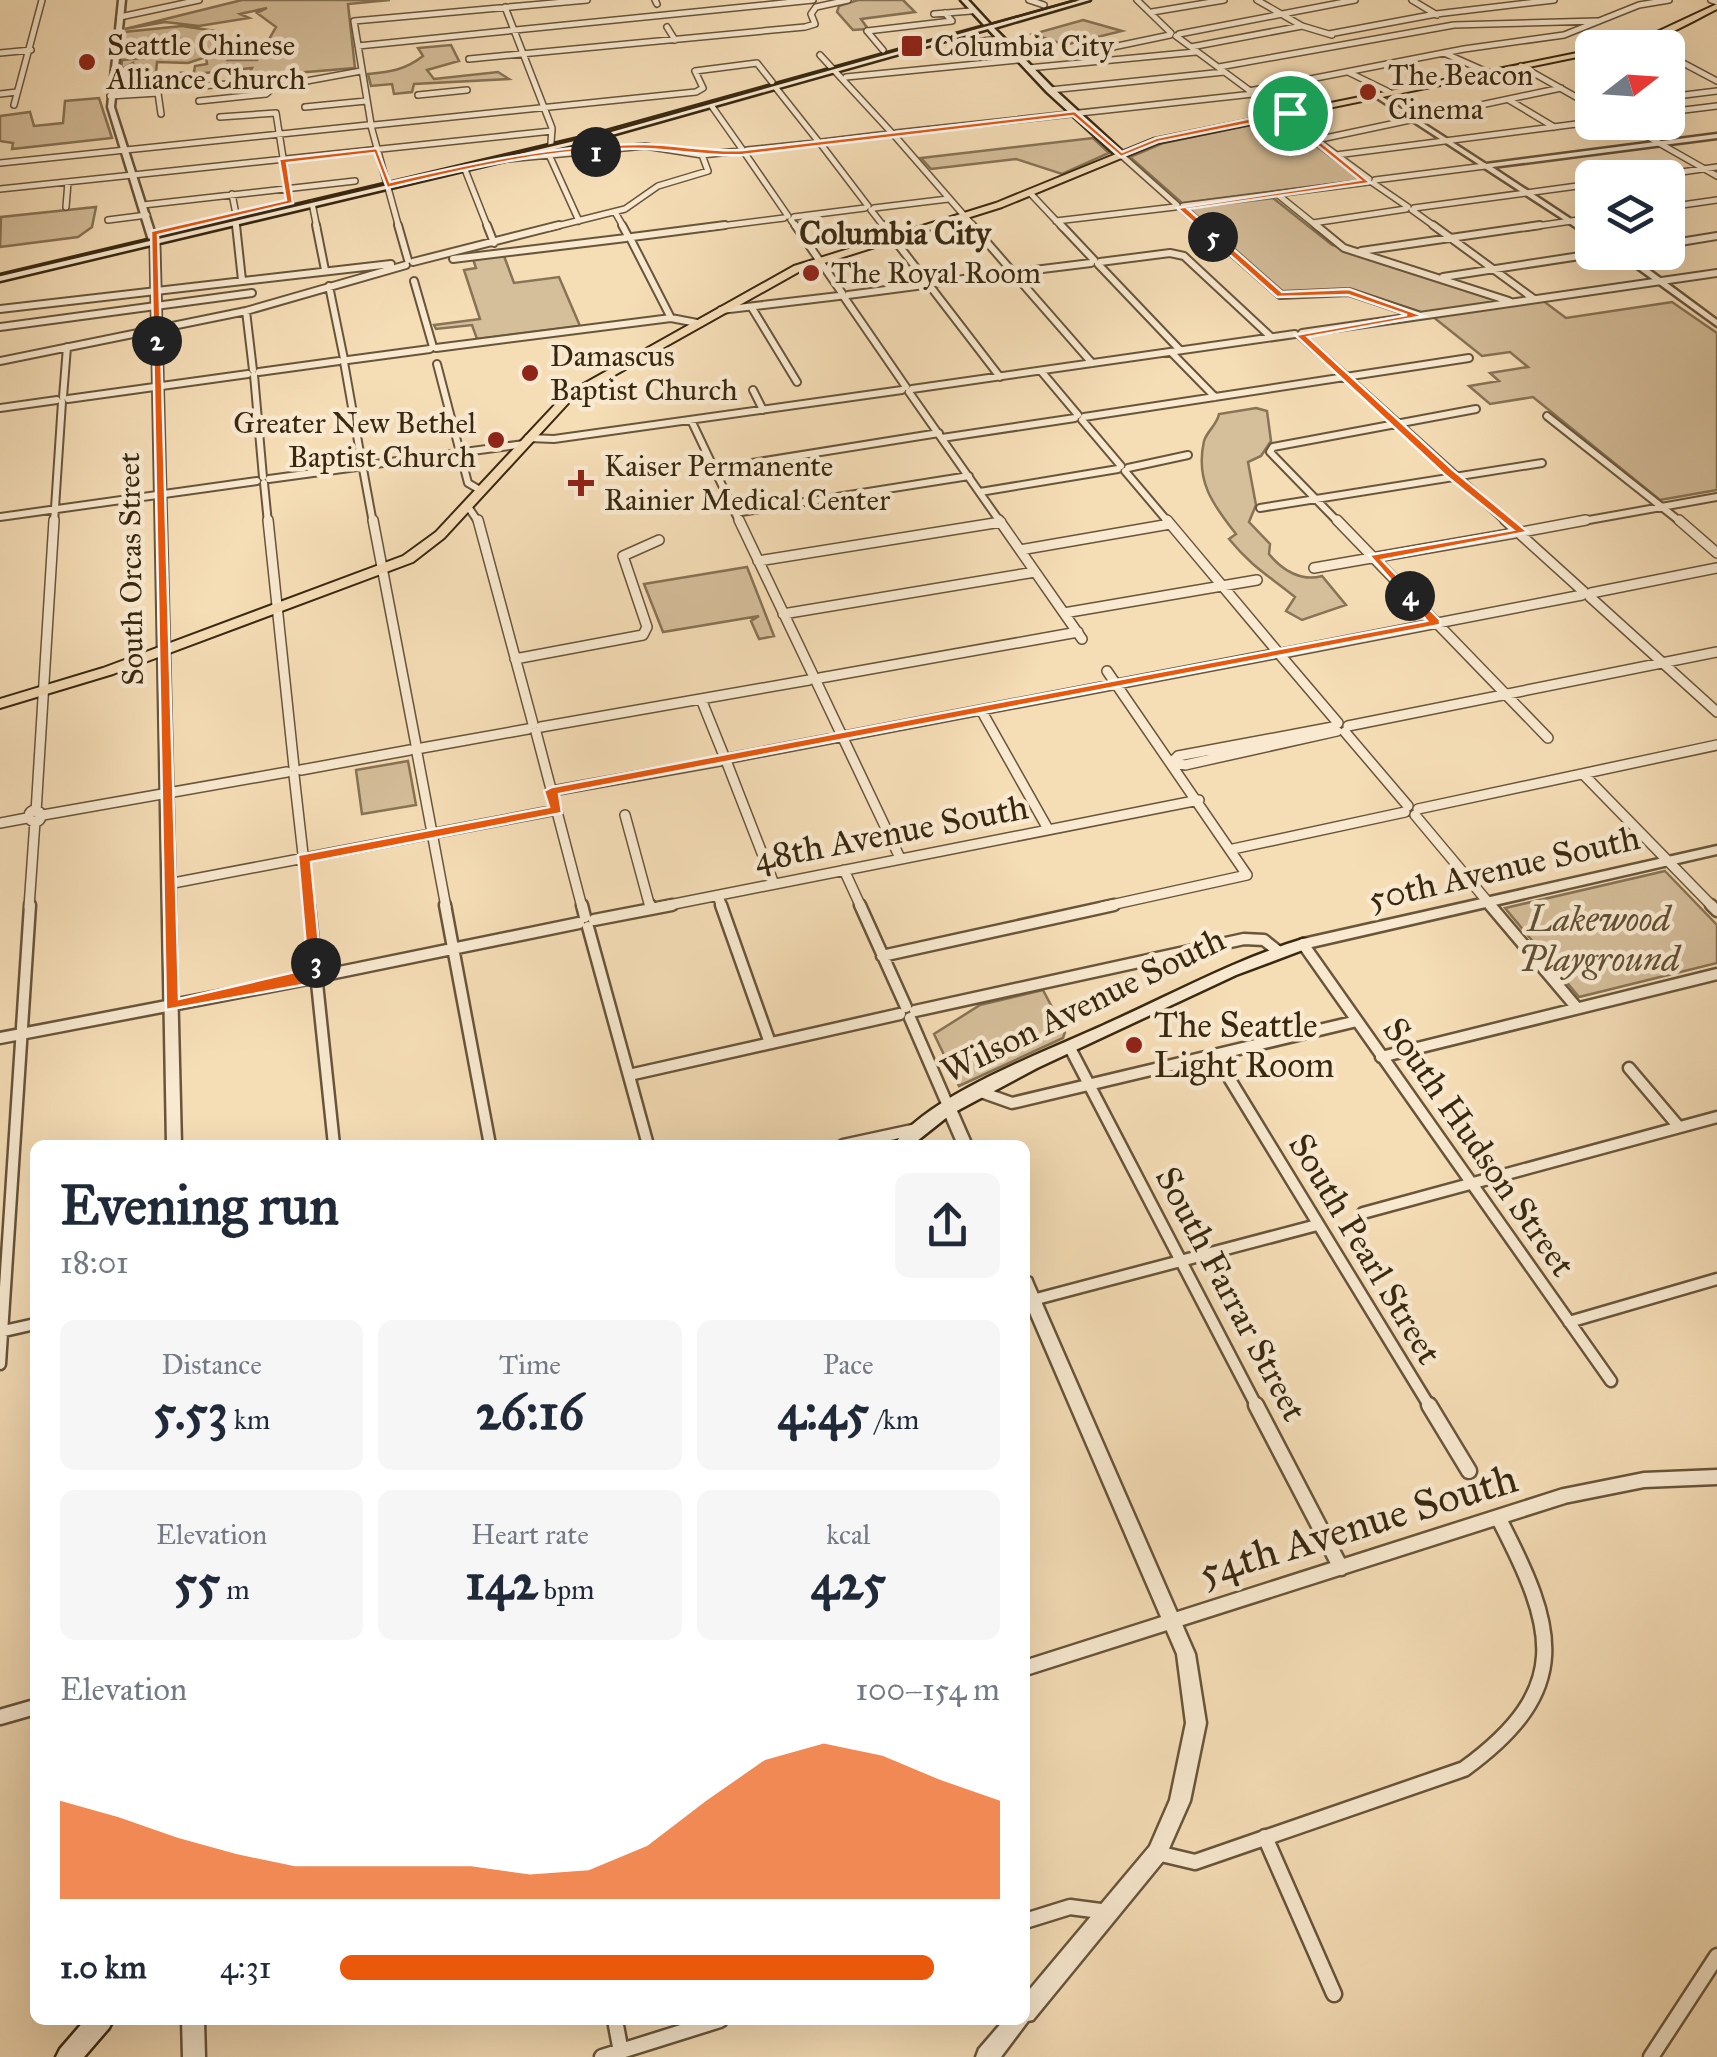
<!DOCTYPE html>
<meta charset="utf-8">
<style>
:root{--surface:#fff;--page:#f6f6f7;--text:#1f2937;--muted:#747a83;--accent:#ea580c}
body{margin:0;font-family:"IM FELL Great Primer",serif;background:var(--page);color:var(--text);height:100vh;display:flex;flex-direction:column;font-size:38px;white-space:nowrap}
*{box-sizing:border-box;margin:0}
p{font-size:32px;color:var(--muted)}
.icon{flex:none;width:55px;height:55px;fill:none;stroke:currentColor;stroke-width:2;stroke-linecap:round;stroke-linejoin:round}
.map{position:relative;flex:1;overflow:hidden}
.side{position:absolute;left:30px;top:1140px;width:1000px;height:885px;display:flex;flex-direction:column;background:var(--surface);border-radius:15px;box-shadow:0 10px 40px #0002}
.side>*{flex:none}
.needle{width:65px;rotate:73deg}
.buttons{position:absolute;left:1575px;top:30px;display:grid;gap:20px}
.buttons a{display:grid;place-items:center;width:110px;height:110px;border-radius:15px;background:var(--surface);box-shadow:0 10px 40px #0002;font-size:50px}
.pin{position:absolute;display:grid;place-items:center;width:85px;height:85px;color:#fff;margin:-42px;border:5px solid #fff;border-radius:50%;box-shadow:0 2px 10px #0007}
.km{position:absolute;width:50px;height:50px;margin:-25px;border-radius:50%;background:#222;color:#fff;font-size:28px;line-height:50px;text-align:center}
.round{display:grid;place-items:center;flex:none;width:105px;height:105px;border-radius:15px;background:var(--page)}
.overview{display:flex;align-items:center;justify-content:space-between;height:170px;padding:0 30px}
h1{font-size:55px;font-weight:700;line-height:75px}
.figures{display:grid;grid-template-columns:repeat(3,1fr);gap:15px;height:170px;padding:10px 30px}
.figures div{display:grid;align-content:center;border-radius:15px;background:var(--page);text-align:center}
.figures b{font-size:50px;font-weight:700}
.figures small{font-size:28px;font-weight:400}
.figures p{font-size:28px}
.chart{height:280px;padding:20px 30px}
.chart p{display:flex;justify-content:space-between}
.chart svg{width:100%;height:180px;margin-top:10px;fill:var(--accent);opacity:.7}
ul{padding:0 30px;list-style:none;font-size:32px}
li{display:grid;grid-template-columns:160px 120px 1fr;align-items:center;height:75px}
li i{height:25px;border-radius:12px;background:var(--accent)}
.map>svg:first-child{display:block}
.green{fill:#d5be9a;stroke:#877355;stroke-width:2.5}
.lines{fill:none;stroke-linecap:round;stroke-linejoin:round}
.minor-far4-casing{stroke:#68553a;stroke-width:8}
.minor-far3-casing{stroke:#68553a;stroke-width:10}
.minor-far2-casing{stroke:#68553a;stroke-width:12}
.minor-far1-casing{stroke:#68553a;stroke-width:15}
.minor-casing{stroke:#68553a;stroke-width:19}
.tertiary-casing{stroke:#68553a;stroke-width:5}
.secondary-casing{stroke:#392810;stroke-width:5}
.primary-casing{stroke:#392810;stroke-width:4}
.minor-far4{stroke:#f8e9d0;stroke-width:5}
.minor-far3{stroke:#f8e9d0;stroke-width:6}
.minor-far2{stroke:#f8e9d0;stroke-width:9}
.minor-far1{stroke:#f8e9d0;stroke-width:10}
.minor{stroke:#f8e9d0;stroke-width:14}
.tertiary{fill:#f8e9d0;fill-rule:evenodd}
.secondary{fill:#f8e9d0;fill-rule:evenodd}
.primary{fill:#f5ddb6;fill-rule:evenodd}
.tram{stroke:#392810;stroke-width:2.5}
.route{fill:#ea580c;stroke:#fff;stroke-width:2.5;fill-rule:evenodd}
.poi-dot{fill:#8f2418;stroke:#f8e9d0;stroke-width:4}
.labels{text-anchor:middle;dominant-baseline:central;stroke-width:9;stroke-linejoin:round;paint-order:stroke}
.far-poi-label{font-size:30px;fill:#392810;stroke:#f8e9d0;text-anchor:start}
.far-street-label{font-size:30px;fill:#392810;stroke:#f8e9d0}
.far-neighbourhood-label{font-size:32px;font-weight:bold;fill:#392810;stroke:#f8e9d0}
.street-label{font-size:35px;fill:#392810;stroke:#f8e9d0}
.park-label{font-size:35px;font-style:italic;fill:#604e32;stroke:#f8e9d0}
.poi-label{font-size:35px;fill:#392810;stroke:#f8e9d0;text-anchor:start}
.near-street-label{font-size:42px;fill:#392810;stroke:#f8e9d0}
</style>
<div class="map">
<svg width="1717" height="2057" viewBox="0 0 1717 2057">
<rect width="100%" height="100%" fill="#f5ddb6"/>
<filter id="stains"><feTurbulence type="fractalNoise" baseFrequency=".002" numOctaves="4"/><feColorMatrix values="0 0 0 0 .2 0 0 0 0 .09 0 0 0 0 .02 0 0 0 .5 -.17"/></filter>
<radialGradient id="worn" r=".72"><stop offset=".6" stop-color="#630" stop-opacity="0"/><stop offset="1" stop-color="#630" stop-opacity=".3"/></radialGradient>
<path class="green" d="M242,0H390L348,4L355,68L258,76L249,74L252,68L158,78L118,88L119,77L194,72L195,66L207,64L206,57L188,63L157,62L156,73L133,75V63L121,69L122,60L145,58L182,43L179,36L123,45L124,32L182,26L222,32L213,48L214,55L231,56L228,60H257L276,27L257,13L267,8L240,14L249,18L199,26L165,22L125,29Z
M858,0H903L915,12L861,19L868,29L853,30L837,12L839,6Z
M1083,20L1122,31L1065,45L1033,34Z
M451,45L459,61L427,70L434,79L498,72L509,79L414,84L412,92L394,94L392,84L371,86L368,74C390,72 405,70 423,56L418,48Z
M99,98L112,138L12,149L13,143L0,141V116L30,112L34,126L63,123L65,101Z
M1280,119L1362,180L1182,203L1130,157L1163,143Z
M1093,138L1109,153L1062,174L1016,159L931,169L921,158Z
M1273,198L1332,245L1513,304L1542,300L1566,318L1672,302L1717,333V490L1660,500L1533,397L1490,404L1469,386L1499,381L1490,373L1528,367L1510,352L1482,356L1432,316L1354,290L1287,295L1188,208Z
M96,207L92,227L78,237L0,247L1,217Z
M504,256L514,283L559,277L580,326L477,339L472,325L436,329L434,325L480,319L464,270L476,268L473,259Z
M1256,408L1267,411L1271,441L1261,456L1248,462L1256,505L1249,522L1270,544L1269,554C1282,570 1301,582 1322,576L1346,605L1302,620L1286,611L1295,597C1268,575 1253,568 1229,539L1236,534C1213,505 1195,481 1204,441C1207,431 1217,425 1219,414Z
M747,567L774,636L759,639L751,621L759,616L663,632L644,584Z
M408,761L416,805L362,814L356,770Z
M1665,871L1717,925V963L1579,997L1505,908Z
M1043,990L1065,1032L1063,1038L959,1086L934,1034L980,1005Z"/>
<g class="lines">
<g class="minor-far4-casing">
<path id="minor-far4" d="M655,0L657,4
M1029,0L1044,5
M1137,0L1171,33
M1257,0L1302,26L1332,35
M1412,0L1437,15
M1711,0L1717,2
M505,7L552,128L550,157L579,221
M1152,12L1224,0
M934,14L971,11
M120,17L199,0
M667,27L675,40
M867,31L952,21L945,13
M867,31L883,50
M1179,34L1355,0
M1329,34L1436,14L1554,0
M1176,36L1369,179
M1642,42L1653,48
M966,43L1000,39
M358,46L813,0
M1191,47L1302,26
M0,53L31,50
M1444,53L1487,72
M820,55L891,132
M1668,55L1717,81
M469,59L805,27L815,24L811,14L816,7L848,0
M1090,62L1108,48L1170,35
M1521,66L1592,106
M1219,67L1454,25L1597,21
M1028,68L1196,52
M1348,72L1389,92
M846,77L1019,60
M274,87L361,71
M776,88L818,141
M1050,90L1224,72
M1249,91L1464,49L1564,35L1639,5L1669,0
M0,94L17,92
M418,95L467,90
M110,96L158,93L161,114
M1668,97L1717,91
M1509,100L1554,127
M199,101L266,94L274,87L268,81L200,86
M14,105L42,0
M711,105L742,149
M305,107L366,101
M1668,112L1717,106
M220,117L276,113L290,202
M1622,122L1717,176
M371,124L354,21L587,0
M374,125L696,92L703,88L695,71L757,63L772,82
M371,126L399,228
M896,133L1253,94
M894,135L975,228
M1316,140L1561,88
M822,142L888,134
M820,143L868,206
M747,150L815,143
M744,152L788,216
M1121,155L1177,205
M1336,155L1592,122
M496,160L645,146L702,155L739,151
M0,163L368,125
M464,167L488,228
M1639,178L1717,167
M1375,180L1485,166
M1373,183L1408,207
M0,189L552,131
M232,194L236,214
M1031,194L1063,228
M1277,194L1319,228
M312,203L317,228
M143,205L355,181
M1183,206L1368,182
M66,207L68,182
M1668,207L1717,200
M874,208L948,199
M1181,208L1204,228
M1414,208L1592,184
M871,210L885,228
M1412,210L1437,228
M615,212L624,228
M794,217L865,208
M108,220L147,215
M791,220L797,228
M235,221L236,228
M1056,221L1175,207
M1313,223L1406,209
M549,228L625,209L658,186L708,171L702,155
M705,228L784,218
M1523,228L1592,218"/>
</g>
<g class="minor-far3-casing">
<path id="minor-far3" d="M236,225L242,280
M316,225L325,270
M398,225L408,260
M487,225L494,243
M622,225L628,236
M795,225L842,293
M883,225L927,282
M972,225L1011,270
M1061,225L1094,260
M1201,225L1280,295L1349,292L1418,315
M1316,225L1344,248L1509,301
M1433,225L1534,299
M632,237L725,225
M630,238L671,318L697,323
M1668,244L1717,236
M1361,251L1540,225
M453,259L626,238
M413,262L559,225
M1100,262L1170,253L1184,256L1271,337
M1098,264L1180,350
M1018,272L1091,263
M1015,275L1092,363
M1443,277L1606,252
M414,281L433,347
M934,283L1008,273
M329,286L344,359
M930,286L1000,377
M848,295L924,285
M844,297L906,387
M752,308L797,382
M0,309L391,264
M721,310L839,296
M246,311L253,370
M0,327L252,293
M1302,333L1717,273
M1300,335L1508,523
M436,348L671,318
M1171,352L1215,397
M348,360L430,349
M0,361L246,311L406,265
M344,362L362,464
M437,364L468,483L480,490
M1041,371L1078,415
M259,372L339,361
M254,375L263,477
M912,389L1295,334
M753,390L763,410
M909,392L1001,523
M63,397L67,347
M68,399L248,374
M0,408L57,400
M1547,416L1682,523
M1084,417L1469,358
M691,420L740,523
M1082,420L1121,466
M528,438L554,439L902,390
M942,438L1075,418
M746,464L939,433
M368,465L524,444
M1128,468L1188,455
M363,469L373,523
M1125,471L1169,523
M269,479L357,467
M264,483L268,523
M980,492L1118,469
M467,505L479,523
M1260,508L1542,463
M735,513L969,476
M0,517L257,481
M54,523L62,402
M995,523L1001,522
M1339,523L1270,452L1273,447L1476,409
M1572,523L1717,497"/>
</g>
<g class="minor-far2-casing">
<path id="minor-far2" d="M268,520L294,767
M373,520L416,745
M478,520L533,724
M739,520L813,675
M999,520L1082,639
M1167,520L1277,651
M1337,520L1548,738
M1505,520L1516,530
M1679,520L1717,553
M1522,532L1586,520
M1521,535L1584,592
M1020,550L1170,524
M758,561L1001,522
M1314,568L1515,533
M1591,593L1717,568
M1590,597L1717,712
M1064,613L1257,580
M783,614L1035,572
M1283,653L1582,595
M1281,656L1338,723
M515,659L643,635L647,627L623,556L659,540
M820,678L1078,632
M816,681L900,858
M701,699L724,756
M981,710L1048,829
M1348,726L1717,652
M541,727L809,680
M536,732L582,907
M1345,732L1408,806
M422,748L528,729
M417,753L446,907
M730,758L1274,654
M1172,762L1178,756L1333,727
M1173,762L1185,765L1337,731
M727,763L774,884
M301,770L410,750
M1583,774L1713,907
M294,775L309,907
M552,791L720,761
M1418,809L1717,745
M29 816a6 6 0 1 1 12 0a6 6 0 1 1-12 0Z
M36,812L54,520
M43,815L287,772
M625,815L650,907
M1415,815L1492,907
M0,823L27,818
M1233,849L1405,812
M844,870L861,907
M168,884L556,810
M718,896L722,907
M29,907L35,821
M659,907L1199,800
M1102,907L1247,875L1107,671"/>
</g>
<g class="minor-far1-casing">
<path id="minor-far1" d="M309,905L316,971
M445,905L490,1145
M582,905L585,917
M650,905L651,909
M721,905L770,1043
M860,905L906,1007
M1490,905L1577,1008
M1711,905L1717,911
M594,920L672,905
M588,927L648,1145
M1303,944L1611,1381
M882,956L1114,905
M325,975L579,923
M317,983L334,1145
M915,1011L1244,939L1264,940L1279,952
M910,1018L949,1108
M0,1038L308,979
M1070,1048L1257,1407
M1215,1055L1430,1407
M1381,1057L1717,974
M1629,1068L1679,1127
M629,1075L900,1014
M981,1092L1012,1103L1357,1021
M843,1145L917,1129
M1363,1213L1717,1117
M1025,1302L1317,1225
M1569,1322L1717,1279
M0,1332L35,1324
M0,1364L30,905"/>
</g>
<g class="minor-casing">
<path id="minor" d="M1256,1405L1341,1568
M1429,1405L1469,1471
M1025,1668L1564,1496L1644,1480L1717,1477
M0,1717L35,1707
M1265,1837L1334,1994
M1157,1853L1195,1862L1464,1769C1574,1689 1556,1629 1499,1519
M1025,1921L1070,1907L1108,1912
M615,2020L621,2052
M602,2057L720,2020
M1651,2057L1717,1956"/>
</g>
<g class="tertiary-casing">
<path id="tertiary" d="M119,0H125L114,107L159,247L181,1145H167L151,247L108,107Z
M1374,94H1378L1486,164L1717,134V138L1492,167L1592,233V238L1374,96Z
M1615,252H1625L1717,320V326Z
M1717,846V854L1303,949L1296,944L1303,939Z
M949,1103L954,1104L972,1145H958L942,1108L944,1104Z
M1025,1276L1031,1278L1033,1283L1195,1654L1206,1723L1190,1801L1164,1860L1033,2020L1028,2021L1001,2057H976L979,2049L1004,2020H1025V1995L1150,1846L1170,1800L1186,1723L1177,1654L1025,1301Z
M182,2020H204L205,2057H183Z"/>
</g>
<g class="secondary-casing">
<path id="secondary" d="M961,0H968L991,25L1080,0H1090L994,28L1053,88L1124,153V157H1118L1047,92L988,29L601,138L0,281V275L596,134L985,26Z
M1303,939L1308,940L1310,944L1308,948L1236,975L1037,1068L951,1114L912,1145H894C929,1094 1048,1051 1106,1024C1171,995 1234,960 1303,939Z
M85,2020H113L109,2028L84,2057H56L60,2049Z"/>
</g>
<g class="primary-casing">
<path id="primary" d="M1717,4V9C1683,26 1649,48 1610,48L1644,38Z
M1592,50V54L1158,143L1002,207L802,270L572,399L444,538L413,562L113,674L0,708V699L103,668L403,556L436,532L564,395L794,266L996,203L1153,139Z"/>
</g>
<use href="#minor-far4" class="minor-far4"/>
<use href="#minor-far3" class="minor-far3"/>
<use href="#minor-far2" class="minor-far2"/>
<use href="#minor-far1" class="minor-far1"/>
<use href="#minor" class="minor"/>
<use href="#tertiary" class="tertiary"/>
<use href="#secondary" class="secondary"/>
<use href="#primary" class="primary"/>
<path class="tram" d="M0,275L603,133L1076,0"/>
</g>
<path class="route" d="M1290,110L1298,123L1371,183L1188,209L1282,292L1349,289L1424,316L1308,337L1453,470L1528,532L1382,560L1440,620V625L559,794L562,813L311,862L322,975L308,984L166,1010L151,231L286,200L279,159L377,148L390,182C473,163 557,144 643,144C677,144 708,152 743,150L1075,111L1122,152L1156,138ZM1073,116L1121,157L1158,142L1288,116L1292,125L1360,180L1177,208L1277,297L1348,295L1407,315L1295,335L1445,475L1513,530L1369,555L1427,621L552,787L544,791L549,807L298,855L308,969L179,999L158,235L293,203L287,163L374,153L387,188C470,168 557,147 644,149C678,150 708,157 743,155Z"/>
<g class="poi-dot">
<rect x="900" y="34" width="24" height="24" rx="5"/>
<circle cx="87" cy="62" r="10"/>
<circle cx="1368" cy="92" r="10"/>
<circle cx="811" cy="273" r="10"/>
<circle cx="530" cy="373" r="10"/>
<circle cx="496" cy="440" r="10"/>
<path d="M576 468h10v10h10v10h-10v10h-10v-10h-10v-10h10z"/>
<circle cx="1134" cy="1045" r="10"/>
</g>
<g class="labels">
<g class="far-poi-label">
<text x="107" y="45">Seattle Chinese<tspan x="107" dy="34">Alliance Church</tspan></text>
<text x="934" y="46">Columbia City</text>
<text x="1388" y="75">The Beacon<tspan x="1388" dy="34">Cinema</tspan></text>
<text x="831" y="273">The Royal Room</text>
<text x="550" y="356">Damascus<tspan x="550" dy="34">Baptist Church</tspan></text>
<text x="476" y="423" text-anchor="end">Greater New Bethel<tspan x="476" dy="34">Baptist Church</tspan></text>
<text x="604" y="466">Kaiser Permanente<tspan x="604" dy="34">Rainier Medical Center</tspan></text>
</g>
<g class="far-street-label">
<text transform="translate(131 569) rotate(-91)">South Orcas Street</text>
</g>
<g class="far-neighbourhood-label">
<text x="895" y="233">Columbia City</text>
</g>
<g class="street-label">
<text transform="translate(891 833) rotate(-11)">48th Avenue South</text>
<text transform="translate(1504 868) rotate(-13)">50th Avenue South</text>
<text transform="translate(1083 1005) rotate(-26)">Wilson Avenue South</text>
<text transform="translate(1479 1147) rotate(55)">South Hudson Street</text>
<text transform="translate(1365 1249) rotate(59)">South Pearl Street</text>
<text transform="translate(1231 1294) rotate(62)">South Farrar Street</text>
</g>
<g class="park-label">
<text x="1599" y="919">Lakewood<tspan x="1599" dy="40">Playground</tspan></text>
</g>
<g class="poi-label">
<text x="1154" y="1025">The Seattle<tspan x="1154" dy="40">Light Room</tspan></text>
</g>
<g class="near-street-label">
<text transform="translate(1358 1525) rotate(-17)">54th Avenue South</text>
</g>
</g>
<rect width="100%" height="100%" filter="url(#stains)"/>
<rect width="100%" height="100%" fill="url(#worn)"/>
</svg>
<div class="buttons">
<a><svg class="needle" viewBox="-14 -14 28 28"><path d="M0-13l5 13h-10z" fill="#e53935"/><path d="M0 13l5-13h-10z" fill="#747a83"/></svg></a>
<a><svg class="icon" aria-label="layers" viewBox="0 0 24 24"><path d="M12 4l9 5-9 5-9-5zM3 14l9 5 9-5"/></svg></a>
</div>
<div class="pin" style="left:1290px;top:113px;background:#1e9e55"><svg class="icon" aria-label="arrive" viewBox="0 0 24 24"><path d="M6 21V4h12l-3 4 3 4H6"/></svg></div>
<b class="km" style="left:596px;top:152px">1</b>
<b class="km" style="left:157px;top:341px">2</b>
<b class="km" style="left:316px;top:963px">3</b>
<b class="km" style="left:1410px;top:596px">4</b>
<b class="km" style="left:1213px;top:237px">5</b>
<section class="side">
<div class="overview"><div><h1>Evening run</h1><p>18:01</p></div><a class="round"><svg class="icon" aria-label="share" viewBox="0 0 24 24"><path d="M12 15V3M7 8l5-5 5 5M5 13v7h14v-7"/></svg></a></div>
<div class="figures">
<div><p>Distance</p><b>5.53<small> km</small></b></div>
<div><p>Time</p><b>26:16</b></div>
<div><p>Pace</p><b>4:45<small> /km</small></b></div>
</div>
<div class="figures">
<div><p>Elevation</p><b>55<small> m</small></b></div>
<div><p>Heart rate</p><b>142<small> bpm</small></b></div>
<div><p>kcal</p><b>425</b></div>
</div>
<div class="chart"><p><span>Elevation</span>100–154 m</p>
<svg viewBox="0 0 160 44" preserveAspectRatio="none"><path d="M0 44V20L10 24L20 29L30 33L40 36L50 36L60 36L70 36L80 38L90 37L100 31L110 20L120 10L130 6L140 9L150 15L160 20V44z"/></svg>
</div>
<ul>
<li><b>1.0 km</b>4:31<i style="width:90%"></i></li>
</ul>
</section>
</div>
